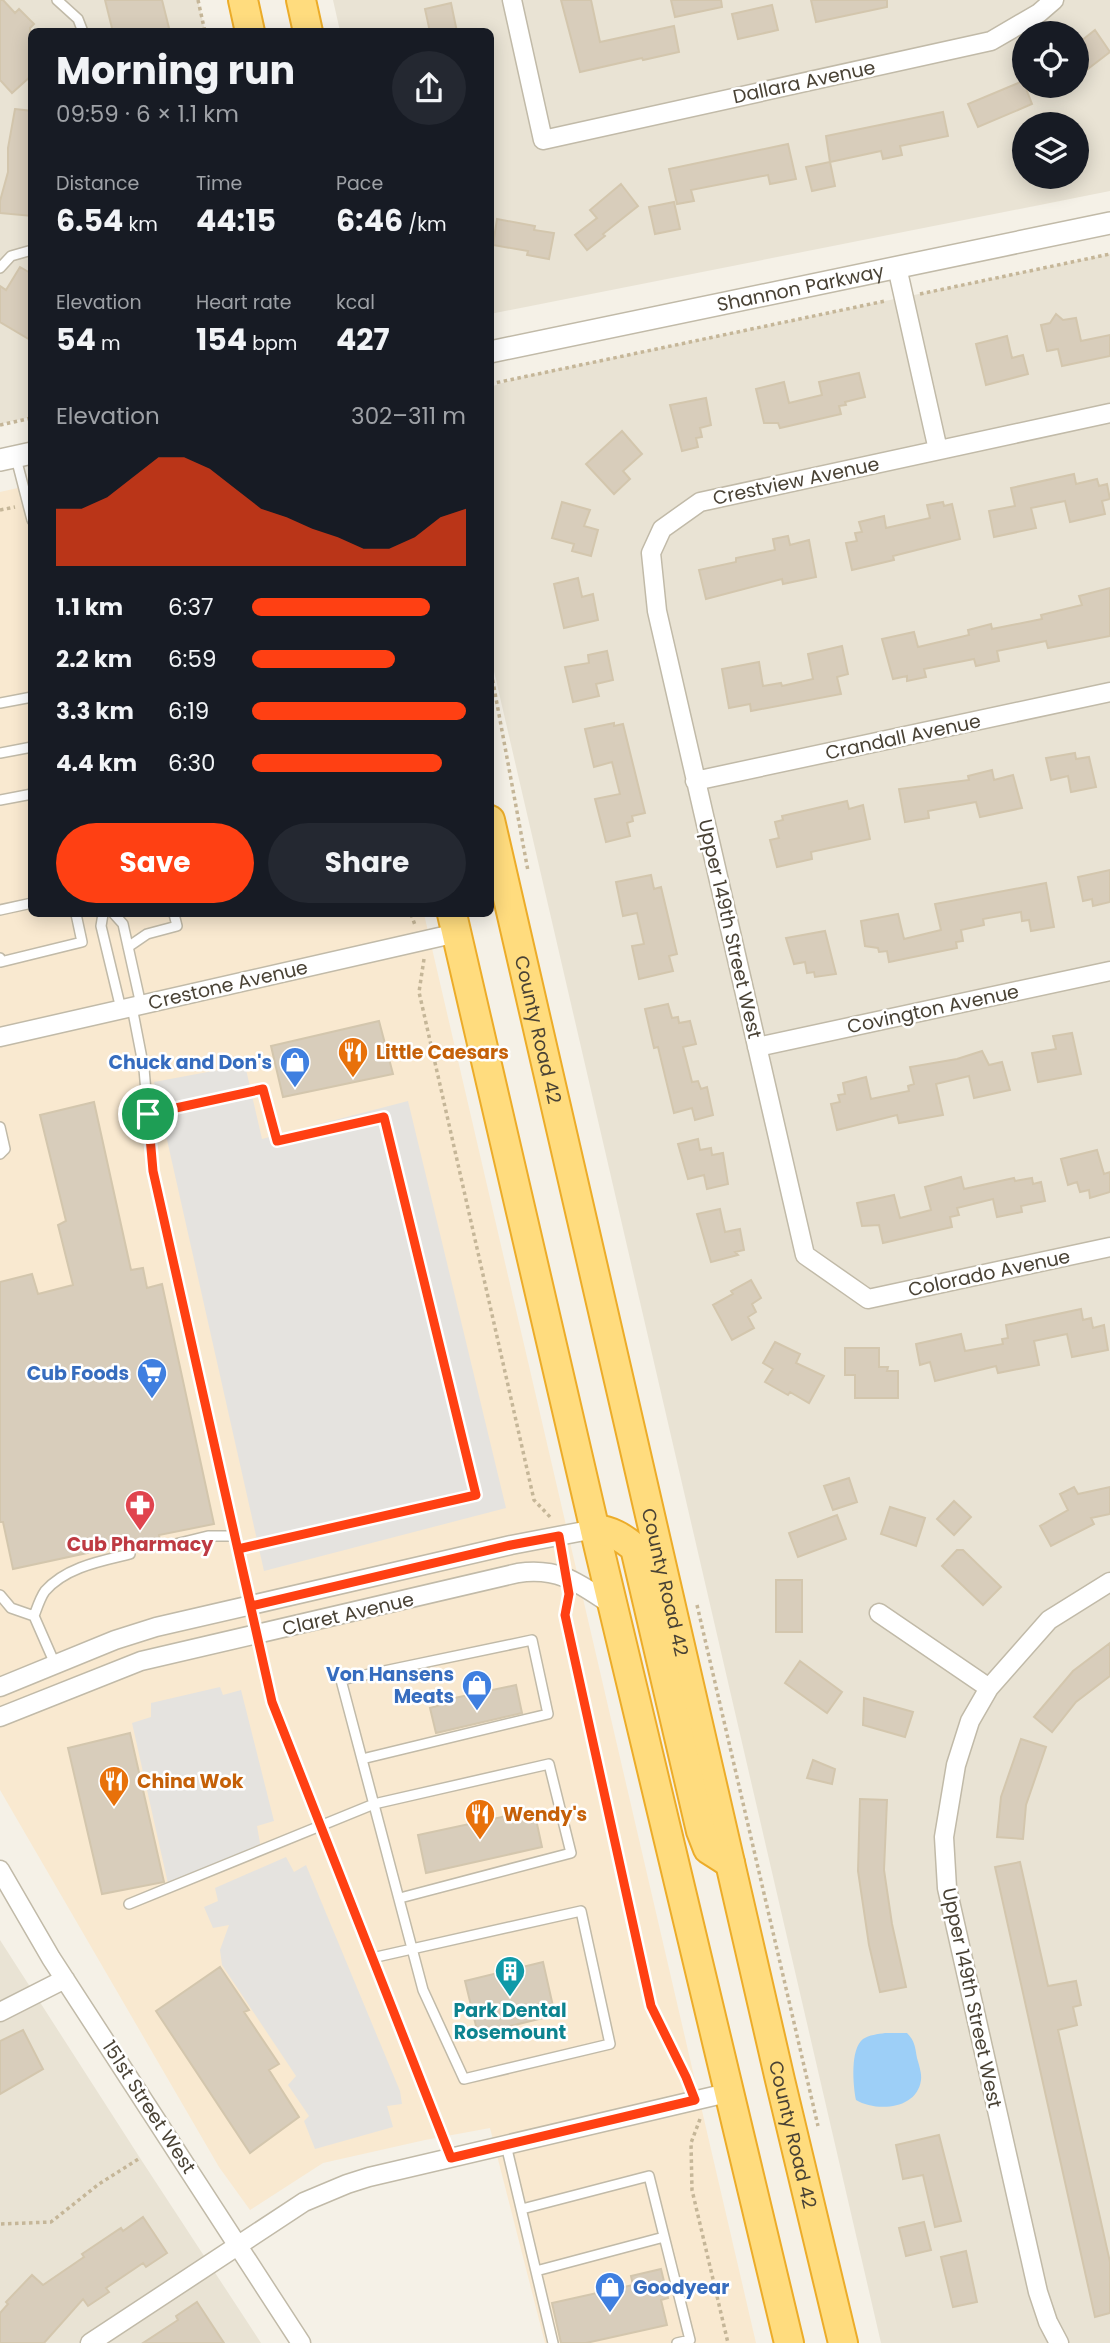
<!DOCTYPE html>
<meta charset="utf-8">
<style>
:root{--surface:#171b24;--page:#242831;--text:#f1f3f6;--muted:#9ea1a6;--accent:#ff4013}
body{margin:0;font-family:Poppins,sans-serif;background:var(--page);color:var(--text);height:100vh;display:flex;flex-direction:column;font-size:26px;white-space:nowrap}
*{box-sizing:border-box;margin:0}
p{font-size:23px;color:var(--muted)}
.icon{flex:none;width:38px;height:38px;fill:none;stroke:currentColor;stroke-width:2;stroke-linecap:round;stroke-linejoin:round}
.map{position:relative;flex:1;overflow:hidden}
.panel{position:absolute;left:28px;top:28px;width:466px;height:889px;display:flex;flex-direction:column;background:var(--surface);border-radius:10px;box-shadow:0 4px 18px #0003}
.panel>*{flex:none}
.buttons{position:absolute;left:1012px;top:21px;display:grid;gap:14px}
.buttons a{display:grid;place-items:center;width:77px;height:77px;border-radius:50%;background:var(--surface);box-shadow:0 4px 18px #0003;font-size:35px}
.pin{position:absolute;display:grid;place-items:center;width:60px;height:60px;color:#fff;margin:-30px;border:4px solid #fff;border-radius:50%;box-shadow:0 2px 7px #0007}
.round{display:grid;place-items:center;flex:none;width:74px;height:74px;border-radius:37px;background:var(--page)}
.head{display:flex;align-items:center;justify-content:space-between;height:119px;padding:0 28px}
h1{font-size:38px;font-weight:700;line-height:52px}
.figures{display:grid;grid-template-columns:repeat(3,1fr);gap:10px;height:119px;padding:7px 28px}
.figures div{display:grid;align-content:center}
.figures b{font-size:30px;font-weight:700}
.figures small{font-size:19px;font-weight:400}
.figures p{font-size:19px}
.chart{height:196px;padding:14px 28px}
.chart p{display:flex;justify-content:space-between}
.chart svg{width:100%;height:126px;margin-top:7px;fill:var(--accent);opacity:.7}
.cta{display:flex;gap:14px;margin-top:auto;padding:14px 28px}
.cta a{flex:1;height:80px;border-radius:42px;background:var(--accent);color:#fff;font-size:28px;font-weight:700;line-height:80px;text-align:center}
.cta a+a{background:var(--page);color:var(--text)}
ul{padding:0 28px;list-style:none;font-size:23px}
li{display:grid;grid-template-columns:112px 84px 1fr;align-items:center;height:52px}
li i{height:18px;border-radius:9px;background:var(--accent)}
.map>svg:first-child{display:block}
.residential{fill:#e9e3d4;fill-rule:evenodd}
.commercial{fill:#f9e9d0}
.parking{fill:#e5e3df}
.water{fill:#9dcff7}
.building{fill:#d8cdbb;stroke:#d3c6ad;stroke-width:2}
.lines{fill:none;stroke-linecap:round;stroke-linejoin:round}
.service-casing{stroke:#c1baa8;stroke-width:12}
.minor-casing{stroke:#c1baa8;stroke-width:21}
.tertiary-casing{stroke:#c1baa8;stroke-width:24}
.trunk-casing{stroke:#ecac29;stroke-width:32}
.path{stroke:#c5b698;stroke-width:3.5;stroke-dasharray:3.5 3.5;stroke-linecap:butt}
.service{stroke:#fff;stroke-width:9}
.minor{stroke:#fff;stroke-width:18}
.tertiary{stroke:#fff;stroke-width:21}
.trunk{stroke:#ffdc7e;stroke-width:28}
.route-casing{stroke:#fff;stroke-width:14}
.route{stroke:#ff4013;stroke-width:9}
.labels{text-anchor:middle;dominant-baseline:central;stroke-width:5;stroke-linejoin:round;paint-order:stroke}
.street-label{font-size:19px;fill:#494235;stroke:#fff}
.food-label{font-size:19px;font-weight:bold;fill:#c56008;stroke:#fff;text-anchor:start}
.shop-label{font-size:19px;font-weight:bold;fill:#366cbe;stroke:#fff;text-anchor:end}
.health-label{font-size:19px;font-weight:bold;fill:#be3a42;stroke:#fff}
.culture-label{font-size:19px;font-weight:bold;fill:#0d838f;stroke:#fff}
</style>
<div class="map">
<svg width="1110" height="2343" viewBox="0 0 1110 2343">
<rect width="100%" height="100%" fill="#f5f1e7"/>
<path class="residential" d="M0,0H198L205,31L32,32L31,417L0,424Z
M333,0H1110V191L490,314V32L340,31ZM1024,33H1076V86H1024ZM1024,124H1076V177H1024Z
M1110,254V2343H881L490,654V387L521,377Z
M0,1940L140,2158L261,2343H0Z"/>
<path class="commercial" d="M31,485L32,914H424L756,2343H545L490,2128L425,2140L323,2163L250,2210L219,2167L0,1790V492Z"/>
<path class="parking" d="M245,1065L262,1139L408,1101L506,1508L264,1571L154,1082Z
M220,1687L223,1695L241,1690L274,1821L257,1826L261,1849L169,1888L132,1723L151,1717V1703Z
M286,1857L294,1872L306,1865L400,2091L402,2104L387,2106L393,2127L315,2149L304,2121L309,2116L288,2085L296,2076L222,1965L220,1950L229,1925L213,1928L204,1907L218,1901L215,1888Z"/>
<path class="water" d="M885,2033H907C915,2041 915,2047 917,2058C919,2065 922,2074 921,2080C917,2110 876,2112 856,2100C853,2085 850,2049 863,2039C869,2035 878,2034 885,2033Z"/>
<path class="building" d="M0,0H3L15,13L19,9L34,24L30,28L32,75L12,93L0,80Z
M105,0H162L170,32H113Z
M561,0H591L600,42L674,26L679,52L643,60L642,58L580,72Z
M671,0H721L722,7L675,17Z
M811,0H887V7L816,22Z
M451,3L457,32H430L425,9Z
M772,5L778,30L738,39L732,14Z
M1095,30L1110,52L1076,78V45Z
M1023,81L1032,104L978,127L968,104Z
M15,109L32,111V216L0,213V201L8,172V148Z
M943,112L948,136L900,146L902,155L883,159L881,151L830,162L826,136Z
M788,144L796,179L770,184L768,175L691,190L694,201L677,204L669,169Z
M830,162L835,186L812,191L806,167Z
M621,184L638,206L603,234L605,236L587,250L575,235L597,218L590,210Z
M674,202L680,229L655,234L649,207Z
M497,219L535,226L534,230L554,233L549,259L527,255L528,251L493,245Z
M20,267L32,274V341L0,322V286L6,290Z
M1056,314L1063,320L1076,318L1081,341L1110,335V356L1062,366L1058,349L1047,351L1041,325L1050,323Z
M1007,336L1012,358L1023,355L1028,374L986,385L976,344Z
M859,373L865,397L845,402L846,405L839,406L841,414L780,428L778,423H764L756,389L784,382L789,403L822,395L819,382Z
M706,398L711,425L700,428L702,437L696,438L698,447L682,451L670,405Z
M622,431L642,454L623,471L630,479L614,494L586,464Z
M1074,474L1076,484L1097,479L1099,486L1107,484L1110,499L1102,501L1105,514L1070,522L1065,501L1031,508L1036,528L994,537L989,511L1015,506L1011,488Z
M562,502L590,510L584,526L598,530L591,556L572,551L574,544L552,538Z
M943,502L944,506L952,504L960,539L893,556L894,560L852,570L846,543L857,541L855,533L862,532L859,522L884,516L886,528L930,518L927,505Z
M788,536L790,545L809,540L816,577L783,584L782,579L706,599L699,570L736,562V558L775,550L773,539Z
M578,578L582,597L593,594L598,620L564,628L554,584Z
M1110,588V636L1048,648L1046,641L997,651L999,661L976,666L974,659L924,669L926,677L907,681V676L893,679L882,639L914,632L918,647L969,635L968,630L991,624L992,629L1042,619L1041,615L1082,605L1079,596Z
M842,646L848,674L837,677L841,694L751,711L750,704L729,708L722,669L759,662L763,686L781,683L782,686L813,679L808,654Z
M607,651L613,680L596,684L599,696L573,702L565,667L589,663L588,655Z
M614,723V726L623,724L645,813L632,816L633,821L627,823L630,836L606,842L595,799L620,794L612,762L594,767L585,729Z
M1075,753L1076,759L1089,757L1096,787L1071,792L1068,776L1051,780L1046,758Z
M992,770L994,780L1013,775L1022,808L980,817L976,802L928,811L929,818L905,822L899,789L969,780L968,776Z
M847,801L849,809L863,805L870,839L811,852L812,859L777,867L770,840L779,838L775,822L783,820L782,816Z
M1110,870V902L1093,906L1092,899L1083,901L1078,877Z
M651,875L654,889L661,887L677,954L669,956L673,971L639,979L632,946L644,944L637,913L623,916L616,882Z
M1046,883L1054,927L1031,931L1029,920L1022,921L1021,912L983,919L984,925L961,930L963,941L956,942L957,948L889,962L887,951L879,952L878,948L865,946L861,921L898,914L904,939L941,930L935,904Z
M825,931L836,974L815,977L814,972L807,973L805,962L794,964L786,938Z
M668,1004L672,1018L678,1017L679,1023L690,1021L696,1044L683,1047L692,1082L698,1081L701,1089L707,1087L713,1115L695,1120L692,1108L674,1113L658,1047L654,1048L645,1009Z
M379,1021L393,1074L283,1097L271,1046Z
M1072,1033L1081,1074L1038,1082L1032,1053L1056,1049L1053,1036Z
M982,1051L989,1065L1002,1062L1010,1090L974,1098L969,1076L936,1084L943,1115L899,1123L897,1115L837,1130L831,1104L840,1102L838,1095L845,1094L843,1083L866,1077L871,1099L909,1091L908,1086L914,1084L910,1067L957,1059Z
M94,1102L131,1270L143,1268L147,1288L162,1284L214,1524L159,1535L160,1541L156,1548L137,1552L130,1547L129,1544L13,1569L3,1522H0V1282L32,1274L38,1294L73,1285L58,1225L66,1221L40,1115Z
M698,1139L700,1150L711,1148L712,1155L723,1153L728,1184L707,1189L704,1175L688,1179L678,1144Z
M1097,1150L1104,1174L1110,1172V1192L1090,1198L1089,1190L1080,1192L1077,1182L1068,1185L1061,1159Z
M961,1177L964,1189L1014,1178L1015,1181L1032,1178L1033,1184L1041,1182L1045,1201L1021,1206L1022,1212L997,1217L993,1199L957,1208L959,1215L950,1217L952,1227L883,1243L879,1225L862,1226L857,1203L894,1195L900,1218L931,1210L925,1187Z
M720,1209L725,1232L740,1229L744,1250L735,1252L738,1255L711,1262L697,1214Z
M751,1280L761,1298L752,1304L756,1312L748,1317L754,1328L732,1340L713,1305L733,1294L731,1291Z
M1081,1309L1083,1320L1091,1318L1093,1328L1104,1325L1108,1350L1072,1357L1067,1334L1034,1341L1039,1365L998,1373L996,1366L935,1381L930,1362L920,1365L916,1344L961,1334L965,1351L1003,1344L1002,1339L1008,1338L1006,1325Z
M775,1342L800,1354L796,1363L824,1376L809,1403L790,1392L788,1395L765,1382L773,1369L763,1363Z
M845,1348H879V1367H888L887,1371H898V1398H855V1375H845Z
M849,1478L857,1502L833,1510L824,1486Z
M1074,1487L1078,1494L1110,1487V1514L1091,1518L1094,1524L1051,1546L1040,1526L1068,1510L1060,1494Z
M954,1501L971,1517L954,1535L937,1519Z
M890,1507L925,1518L916,1546L881,1534Z
M837,1515L846,1539L798,1557L789,1533Z
M957,1550H963L1001,1587L983,1605L942,1566Z
M776,1580H802V1632H776Z
M1110,1643V1676L1076,1702L1052,1732L1034,1717L1073,1671Z
M800,1661L842,1692L827,1713L785,1683Z
M516,1685L522,1713L436,1733L430,1708L441,1705L440,1701Z
M864,1698L913,1712L905,1737L863,1725Z
M130,1733L164,1882L102,1894L68,1748Z
M1021,1739L1046,1747L1026,1805L1023,1839L997,1837L1001,1797Z
M813,1760L835,1769L832,1784L807,1778Z
M860,1799L887,1800L884,1870L892,1924L906,1987L880,1992L869,1945L858,1871Z
M534,1810L542,1847L426,1873L418,1835Z
M1020,1862L1048,1986L1076,1981L1081,2005L1073,2007L1077,2025L1058,2030L1110,2262V2313L1095,2317L995,1867Z
M543,1962L555,2015L478,2034L465,1981Z
M220,1967L249,2010L244,2012L279,2064L269,2070L299,2117L250,2153L156,2011Z
M23,2030L43,2069L0,2094V2041Z
M939,2135L961,2221L935,2227L923,2175L903,2179L896,2145Z
M143,2217L167,2253L146,2267L143,2263L106,2288L109,2292L88,2306L83,2299L44,2343H0V2313L8,2304L6,2302L32,2275L43,2285L84,2257L82,2254L121,2228L123,2231Z
M924,2222L931,2250L906,2256L899,2228Z
M966,2251L977,2302L953,2307L941,2257Z
M661,2269L668,2298L661,2300L667,2325L586,2343H561L552,2303L633,2285L631,2276Z
M197,2302L224,2343H143L178,2320L176,2316Z"/>
<g class="lines">
<g class="service-casing">
<path id="service" d="M57,0L78,19L83,32
M0,268L11,256L32,250
M16,458L32,520
M0,703L32,697
M0,753L32,747
M0,800L32,794
M0,910L32,903
M103,914L101,926L121,1009
M114,914L123,924L141,1005
M128,947L147,934L177,926L174,914
M0,958L1,962L82,942L76,914
M132,1007L144,1069L153,1171L272,1702L451,2158
M148,1114L263,1089L277,1141L384,1117L476,1495L238,1549
M0,1127L5,1149L0,1154
M163,1547L208,1536H235
M0,1595L11,1608L34,1616L55,1664
M34,1616C37,1608 40,1598 45,1591C66,1567 101,1561 130,1554
M362,1759L548,1714L532,1640L341,1680L423,1990L464,2079L610,2044L581,1911L372,1958
M129,1904L374,1804L549,1764L571,1853L400,1898
M506,2145L553,2343
M522,2209L649,2176L690,2340L677,2343
M536,2271L664,2237"/>
</g>
<g class="minor-casing">
<path id="minor" d="M512,0L543,140L991,41L1039,13L1054,0
M897,267L938,450
M1110,413L700,502L662,529L651,553L657,611L805,1255L868,1299L1110,1247
M695,781L1110,692
M0,1037L457,933
M757,1047L1110,971
M879,1613L989,1688
M0,1687L115,1640L156,1627L511,1545L595,1529
M0,1717L141,1661L518,1573C560,1567 580,1584 613,1606
M0,1870L51,1958L301,2343
M0,2012L65,1979
M90,2343L304,2202L347,2184L369,2177L727,2093
M1059,2343L1048,2322L1038,2292L947,1888L944,1837L956,1765L970,1721L989,1688L1049,1620L1110,1582"/>
</g>
<g class="tertiary-casing">
<g id="tertiary">
<path id="s1" d="M490,352L1110,223"/>
<path d="M0,460L32,453"/>
</g>
</g>
<g class="trunk-casing">
<g id="trunk">
<path d="M243,0L250,32"/>
<path d="M301,0L308,32"/>
<path id="s2" d="M490,820L780,2080L843,2343"/>
<path d="M452,914L599,1548L789,2343"/>
<path d="M595,1529C611,1531 622,1537 635,1548L701,1831L708,1849L730,1863"/>
</g>
</g>
<path class="path" d="M198,0L205,32
M920,294L1110,254
M490,384L885,301
M0,425L32,418
M0,510L15,507
M490,666L528,871
M411,914L415,925
M424,959L419,992L534,1500L552,1519
M569,1598L565,1615L651,2006L689,2086
M697,1605L818,2126
M700,2119L691,2143L692,2190L728,2343
M1,2224L51,2222L99,2184L140,2158"/>
<use href="#service" class="service"/>
<use href="#minor" class="minor"/>
<use href="#tertiary" class="tertiary"/>
<use href="#trunk" class="trunk"/>
</g>
<g class="lines">
<g class="route-casing">
<path id="route" d="M148,1114L153,1171L272,1702L451,2158L695,2100L686,2077L651,2006L565,1615L569,1594L559,1536L511,1545L251,1606L238,1549L476,1495L384,1117L277,1141L263,1089L148,1114"/>
</g>
<use href="#route" class="route"/>
</g>
<defs>
<g id="restaurant-pin" transform="scale(1.575)"><path d="M0 17L-7.5 6A9.5 9.5 0 1 1 7.5 6Z" fill="#e8710a" stroke="#fff"/><path d="M-5-6h1v4h1v-4h1v4h1v-4h1v5L-1.5 .5V6h-2V.5L-5-1ZM5-6V6H3V1.5H1.5Q1.5-4 5-6Z" fill="#fff"/></g>
<g id="shop-pin" transform="scale(1.575)"><path d="M0 17L-7.5 6A9.5 9.5 0 1 1 7.5 6Z" fill="#3f7fe0" stroke="#fff"/><path d="M-5-2.5h2.3a2.7 3.5 0 0 1 5.4 0H5L5.5 6h-11ZM-1.5-2.5h3a1.5 2.3 0 0 0-3 0Z" fill="#fff"/></g>
<g id="supermarket-pin" transform="scale(1.575)"><path d="M0 17L-7.5 6A9.5 9.5 0 1 1 7.5 6Z" fill="#3f7fe0" stroke="#fff"/><path d="M-6-5.5h2.5l.6 2H6L4.5 2H-2.5L-4.4-4H-6ZM-1.5 3.2a1.3 1.3 0 1 0 .1 0ZM3 3.2a1.3 1.3 0 1 0 .1 0Z" fill="#fff"/></g>
<g id="pharmacy-pin" transform="scale(1.575)"><path d="M0 17L-7.5 6A9.5 9.5 0 1 1 7.5 6Z" fill="#e0444e" stroke="#fff"/><path d="M-2-6h4v4h4v4h-4v4h-4v-4h-4v-4h4Z" fill="#fff"/></g>
<g id="building-pin" transform="scale(1.575)"><path d="M0 17L-7.5 6A9.5 9.5 0 1 1 7.5 6Z" fill="#0f9aa8" stroke="#fff"/><path d="M-4-6H4V6H1V3H-1V6H-4ZM-2.5-4.3h1.7v1.8h-1.7ZM.8-4.3h1.7v1.8H.8ZM-2.5-1h1.7V.8h-1.7ZM.8-1h1.7V.8H.8Z" fill="#fff"/></g>
</defs>
<g fill-rule="evenodd">
<use href="#restaurant-pin" x="353" y="1052"/>
<use href="#shop-pin" x="295" y="1062"/>
<use href="#supermarket-pin" x="152" y="1373"/>
<use href="#pharmacy-pin" x="140" y="1505"/>
<use href="#shop-pin" x="477" y="1685"/>
<use href="#restaurant-pin" x="114" y="1781"/>
<use href="#restaurant-pin" x="480" y="1814"/>
<use href="#building-pin" x="510" y="1971"/>
<use href="#shop-pin" x="610" y="2287"/>
</g>
<g class="labels">
<g class="street-label">
<text transform="translate(804 82) rotate(-12)">Dallara Avenue</text>
<text stroke="none"><textPath href="#s1" startOffset="317">Shannon Parkway</textPath></text>
<text transform="translate(796 481) rotate(-12)">Crestview Avenue</text>
<text transform="translate(903 737) rotate(-12)">Crandall Avenue</text>
<text transform="translate(730 929) rotate(77)">Upper 149th Street West</text>
<text transform="translate(228 985) rotate(-13)">Crestone Avenue</text>
<text transform="translate(933 1009) rotate(-12)">Covington Avenue</text>
<text stroke="none"><textPath href="#s2" startOffset="215">County Road 42</textPath></text>
<text transform="translate(989 1273) rotate(-12)">Colorado Avenue</text>
<text stroke="none"><textPath href="#s2" startOffset="782">County Road 42</textPath></text>
<text transform="translate(348 1614) rotate(-13)">Claret Avenue</text>
<text transform="translate(972 1998) rotate(78)">Upper 149th Street West</text>
<text transform="translate(149 2107) rotate(57)">151st Street West</text>
<text stroke="none"><textPath href="#s2" startOffset="1349">County Road 42</textPath></text>
</g>
<g class="food-label">
<text x="376" y="1052">Little Caesars</text>
<text x="137" y="1781">China Wok</text>
<text x="503" y="1814">Wendy's</text>
</g>
<g class="shop-label">
<text x="272" y="1062">Chuck and Don's</text>
<text x="129" y="1373">Cub Foods</text>
<text x="454" y="1674">Von Hansens<tspan x="454" dy="22">Meats</tspan></text>
<text x="633" y="2287" text-anchor="start">Goodyear</text>
</g>
<g class="health-label">
<text x="140" y="1544">Cub Pharmacy</text>
</g>
<g class="culture-label">
<text x="510" y="2010">Park Dental<tspan x="510" dy="22">Rosemount</tspan></text>
</g>
</g>
</svg>
<div class="buttons">
<a><svg class="icon" aria-label="locate" viewBox="0 0 24 24"><circle cx="12" cy="12" r="6"/><path d="M12 2v4M12 18v4M2 12h4M18 12h4"/></svg></a>
<a><svg class="icon" aria-label="layers" viewBox="0 0 24 24"><path d="M12 4l9 5-9 5-9-5zM3 14l9 5 9-5"/></svg></a>
</div>
<div class="pin" style="left:148px;top:1114px;background:#1e9e55"><svg class="icon" aria-label="arrive" viewBox="0 0 24 24"><path d="M6 21V4h12l-3 4 3 4H6"/></svg></div>
<section class="panel">
<div class="head"><div><h1>Morning run</h1><p>09:59 · 6 × 1.1 km</p></div><a class="round"><svg class="icon" aria-label="share" viewBox="0 0 24 24"><path d="M12 15V3M7 8l5-5 5 5M5 13v7h14v-7"/></svg></a></div>
<div class="figures">
<div><p>Distance</p><b>6.54<small> km</small></b></div>
<div><p>Time</p><b>44:15</b></div>
<div><p>Pace</p><b>6:46<small> /km</small></b></div>
</div>
<div class="figures">
<div><p>Elevation</p><b>54<small> m</small></b></div>
<div><p>Heart rate</p><b>154<small> bpm</small></b></div>
<div><p>kcal</p><b>427</b></div>
</div>
<div class="chart"><p><span>Elevation</span>302–311 m</p>
<svg viewBox="0 0 160 44" preserveAspectRatio="none"><path d="M0 44V24L10 24L20 20L30 13L40 6L50 6L60 10L70 17L80 24L90 27L100 31L110 34L120 38L130 38L140 34L150 27L160 24V44z"/></svg>
</div>
<ul>
<li><b>1.1 km</b>6:37<i style="width:83%"></i></li>
<li><b>2.2 km</b>6:59<i style="width:67%"></i></li>
<li><b>3.3 km</b>6:19<i style="width:100%"></i></li>
<li><b>4.4 km</b>6:30<i style="width:89%"></i></li>
</ul>
<div class="cta"><a>Save</a><a>Share</a></div>
</section>
</div>
